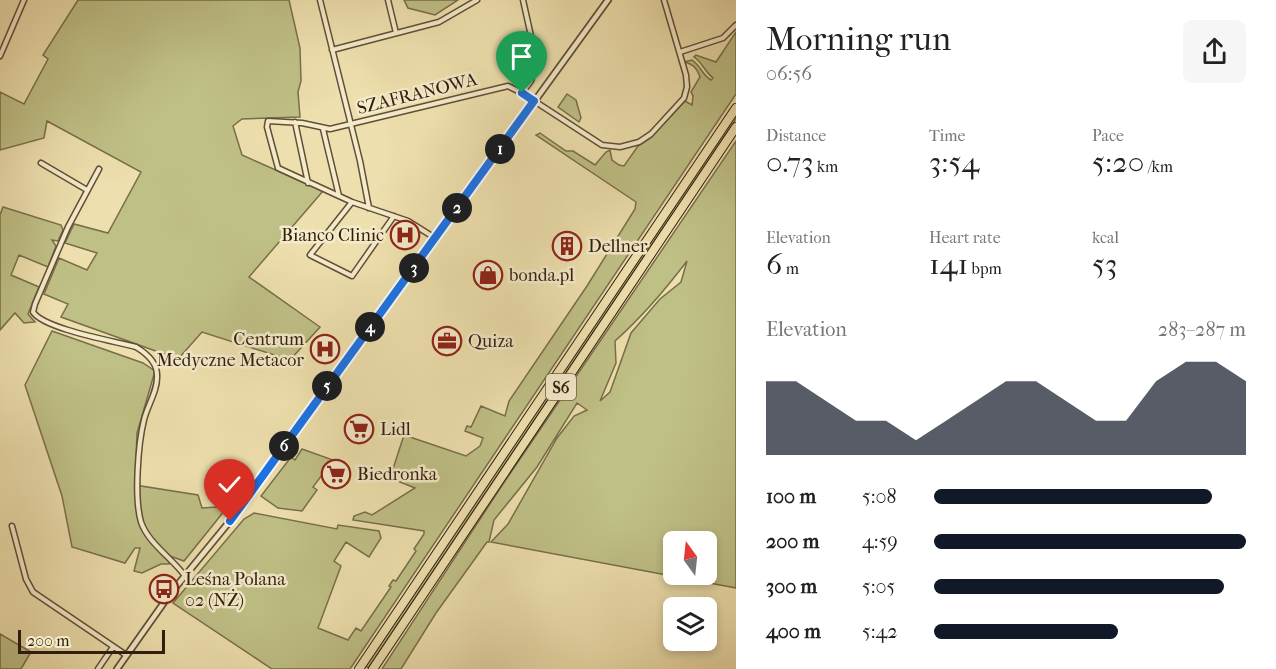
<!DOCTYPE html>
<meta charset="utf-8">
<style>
:root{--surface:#fff;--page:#f6f6f6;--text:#222;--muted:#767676;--accent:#111827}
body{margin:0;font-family:"IM FELL French Canon",serif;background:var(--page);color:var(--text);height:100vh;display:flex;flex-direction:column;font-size:22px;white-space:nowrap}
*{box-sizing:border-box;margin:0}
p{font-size:20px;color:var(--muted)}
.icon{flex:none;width:33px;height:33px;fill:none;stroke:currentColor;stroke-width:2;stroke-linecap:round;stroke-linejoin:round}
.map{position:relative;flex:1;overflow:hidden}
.panel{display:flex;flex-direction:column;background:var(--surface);width:540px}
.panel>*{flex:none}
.needle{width:39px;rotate:345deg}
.fabs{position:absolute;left:663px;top:531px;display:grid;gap:12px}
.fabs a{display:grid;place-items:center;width:54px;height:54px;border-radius:9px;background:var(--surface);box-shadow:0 3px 9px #0003;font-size:30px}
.scale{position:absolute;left:18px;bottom:15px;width:147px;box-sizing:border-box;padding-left:6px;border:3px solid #321d0e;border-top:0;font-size:16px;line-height:21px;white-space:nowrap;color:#321d0e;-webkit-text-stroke:4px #f4ebca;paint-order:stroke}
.pin{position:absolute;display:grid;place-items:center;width:51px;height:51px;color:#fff;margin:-62px -26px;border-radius:50% 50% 50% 0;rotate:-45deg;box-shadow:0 0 6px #0007}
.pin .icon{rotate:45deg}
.km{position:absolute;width:30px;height:30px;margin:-15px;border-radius:50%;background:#222;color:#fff;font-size:16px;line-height:30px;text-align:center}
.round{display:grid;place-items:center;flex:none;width:63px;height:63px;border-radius:9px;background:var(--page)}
.headline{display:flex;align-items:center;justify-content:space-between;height:102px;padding:0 30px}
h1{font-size:33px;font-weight:600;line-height:45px}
.figures{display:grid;grid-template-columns:repeat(3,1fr);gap:9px;height:102px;padding:6px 30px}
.figures div{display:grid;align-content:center}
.figures b{font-size:30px;font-weight:600}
.figures small{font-size:16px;font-weight:400}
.figures p{font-size:16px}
.chart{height:168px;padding:12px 30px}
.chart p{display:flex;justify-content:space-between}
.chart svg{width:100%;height:108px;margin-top:6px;fill:var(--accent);opacity:.7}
ul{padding:0 30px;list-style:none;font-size:20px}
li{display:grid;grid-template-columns:96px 72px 1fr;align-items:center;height:45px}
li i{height:15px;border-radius:8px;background:var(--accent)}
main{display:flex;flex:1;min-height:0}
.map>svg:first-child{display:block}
.green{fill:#bfc086;stroke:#786e4a;stroke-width:1.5;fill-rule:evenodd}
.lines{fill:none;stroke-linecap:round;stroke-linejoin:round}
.minor-casing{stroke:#614e36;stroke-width:7}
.tertiary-casing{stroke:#614e36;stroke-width:8}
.motorway-casing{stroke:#321d0e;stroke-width:10}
.minor{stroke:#f4ebca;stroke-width:4}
.tertiary{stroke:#f4ebca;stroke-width:4.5}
.motorway{stroke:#eee0ae;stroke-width:8}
.route-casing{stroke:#fff;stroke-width:12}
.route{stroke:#1a73e8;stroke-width:8}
.labels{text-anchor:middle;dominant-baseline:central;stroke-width:5;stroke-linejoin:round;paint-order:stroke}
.shield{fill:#f4ebca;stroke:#6c5b46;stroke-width:1.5}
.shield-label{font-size:16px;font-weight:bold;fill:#321d0e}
.street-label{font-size:18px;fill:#321d0e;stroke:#f4ebca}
.poi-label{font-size:18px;fill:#321d0e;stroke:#f4ebca;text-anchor:start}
</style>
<main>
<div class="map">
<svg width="736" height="669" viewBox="0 0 736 669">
<rect width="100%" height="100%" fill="#eee0ae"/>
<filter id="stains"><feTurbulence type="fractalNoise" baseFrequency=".00333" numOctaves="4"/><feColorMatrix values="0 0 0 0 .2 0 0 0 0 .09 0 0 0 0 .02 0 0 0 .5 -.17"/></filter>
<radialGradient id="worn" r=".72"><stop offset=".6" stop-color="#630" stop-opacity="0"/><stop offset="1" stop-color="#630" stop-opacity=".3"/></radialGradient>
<path class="green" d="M78,0H289L300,48L301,81L298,92L300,117L242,119L233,126L242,155L323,191L249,277L320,327L290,360L202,332L178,359L61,317L68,304L44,294L59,258L87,270L97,253L65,243L74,224L108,233L141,172L47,121L44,138L0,150V92L24,104L48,59L43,55Z
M404,0H458L435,15L408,8Z
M736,32V94L350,669H272L173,603L244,519L254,513L337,529L338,525L379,531L381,538L369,557L346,542L334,561L341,566L318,628L348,640L356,628L361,631L391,587L389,586L393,580L396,581L416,551L414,549L424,534V531L353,520L354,516L365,512L372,515L415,488L390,478L404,435L466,456L480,446L483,438L465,431L467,426L471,427L481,406L505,416L509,401L587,286L635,209L636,202L536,135L540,133L566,151H573L595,165L606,152L610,150L612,160L619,165L624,166L638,146L649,139L685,101L692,105L693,96L691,92L700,77C697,68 693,64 684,62L692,60C701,66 702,75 711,80L713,78C704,71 703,63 694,57L696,55L716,62Z
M567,94L576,100L581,118L579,122L558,107Z
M736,113V119L368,668L366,666Z
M736,141V588L491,542L508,524L557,438L574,416L587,410L577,403L537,467L494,520L489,542H487L436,613L401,669H382L503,484ZM687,261L681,282L660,299L631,333L610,392L600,401L616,363L615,341C642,317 665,290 687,261ZM674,542H706V574H674Z
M3,207L61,225L63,230L58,241L52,240L56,246L48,267L19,255L11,275L39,287L28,314L35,322L24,323L15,313L0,330V215Z
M52,331L143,363L155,371L137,433L135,485L198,495L202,508L217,507L225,510L184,561L170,556L169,564H161L142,573L134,571L140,548H135L125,563L72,547L62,496L25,385Z
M302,449L333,460L313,487L317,490L302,511L278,508L261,496L291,457L295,460Z
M0,634L31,652L21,669H0Z"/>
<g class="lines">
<g class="minor-casing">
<path id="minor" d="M320,0L360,161L369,208
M388,0L396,33
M332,50L439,22L477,0
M680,52L723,38L736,25
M0,56L24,0
M522,93L531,81L537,63L523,0
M295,122L308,183
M323,129L339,196
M41,163L87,190
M99,169L68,227L35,304L33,312C44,329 114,341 136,347C146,353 157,362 157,375C158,391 147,406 144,420C138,444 134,498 141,522C148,543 172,558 185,576
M352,202L310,255L352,276L394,216
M435,238L408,221L352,202L278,168L267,127L268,121L302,123L330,129L508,86L522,93L602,145L620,147L639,142L651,134L684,98L687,87L686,75L664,0
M12,526L26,579L33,592L126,655
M98,669L113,647"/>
</g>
<g class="tertiary-casing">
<path id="tertiary" d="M117,669L170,594L230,521L608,0"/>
</g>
<g class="motorway-casing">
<path id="motorway" d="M359,669L736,108
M373,669L736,127"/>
</g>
<use href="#minor" class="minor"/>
<use href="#tertiary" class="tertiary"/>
<use href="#motorway" class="motorway"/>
</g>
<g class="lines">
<g class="route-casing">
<path id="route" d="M230,521L534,101L522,93"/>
</g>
<use href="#route" class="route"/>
</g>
<defs>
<g id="hospital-ring" transform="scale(1.5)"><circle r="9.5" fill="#f4ebca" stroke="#8f2418" stroke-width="1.5"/><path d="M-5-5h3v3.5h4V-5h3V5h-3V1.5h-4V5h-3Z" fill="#8f2418"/></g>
<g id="building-ring" transform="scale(1.5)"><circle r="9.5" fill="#f4ebca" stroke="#8f2418" stroke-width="1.5"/><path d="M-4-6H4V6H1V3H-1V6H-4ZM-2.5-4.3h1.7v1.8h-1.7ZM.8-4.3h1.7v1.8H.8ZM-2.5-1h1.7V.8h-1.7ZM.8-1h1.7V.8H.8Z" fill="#8f2418"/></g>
<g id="shop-ring" transform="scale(1.5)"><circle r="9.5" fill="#f4ebca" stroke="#8f2418" stroke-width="1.5"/><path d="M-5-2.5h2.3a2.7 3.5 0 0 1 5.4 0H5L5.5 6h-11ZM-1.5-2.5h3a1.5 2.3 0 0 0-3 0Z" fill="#8f2418"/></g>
<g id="office-ring" transform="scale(1.5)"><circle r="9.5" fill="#f4ebca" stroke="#8f2418" stroke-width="1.5"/><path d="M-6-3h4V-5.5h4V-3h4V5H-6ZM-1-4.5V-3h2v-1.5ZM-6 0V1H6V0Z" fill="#8f2418"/></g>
<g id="supermarket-ring" transform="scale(1.5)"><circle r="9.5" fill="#f4ebca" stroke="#8f2418" stroke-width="1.5"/><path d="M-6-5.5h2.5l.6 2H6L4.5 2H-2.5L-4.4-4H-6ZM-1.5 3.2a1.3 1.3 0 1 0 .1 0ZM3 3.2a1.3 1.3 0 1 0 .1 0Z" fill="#8f2418"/></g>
<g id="bus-ring" transform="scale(1.5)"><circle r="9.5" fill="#f4ebca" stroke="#8f2418" stroke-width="1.5"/><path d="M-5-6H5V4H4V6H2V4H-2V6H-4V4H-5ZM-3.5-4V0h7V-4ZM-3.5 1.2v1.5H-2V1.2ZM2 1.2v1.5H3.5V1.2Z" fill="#8f2418"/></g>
</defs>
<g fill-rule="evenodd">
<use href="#hospital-ring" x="405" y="235"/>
<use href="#building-ring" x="567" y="246"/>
<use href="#shop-ring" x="488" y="275"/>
<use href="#office-ring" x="447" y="341"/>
<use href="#hospital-ring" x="325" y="349"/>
<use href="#supermarket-ring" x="359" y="429"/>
<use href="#supermarket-ring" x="336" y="474"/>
<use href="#bus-ring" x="164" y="589"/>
</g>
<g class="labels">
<rect class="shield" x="546" y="374" width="30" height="26" rx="4.5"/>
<g class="shield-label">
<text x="561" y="387">S6</text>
</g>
<g class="street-label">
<text transform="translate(417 94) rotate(-14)">SZAFRANOWA</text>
</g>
<g class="poi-label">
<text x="384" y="235" text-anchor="end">Bianco Clinic</text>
<text x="588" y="246">Dellner</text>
<text x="509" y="275">bonda.pl</text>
<text x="304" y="339" text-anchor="end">Centrum<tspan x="304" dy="21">Medyczne Metacor</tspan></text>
<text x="468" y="341">Quiza</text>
<text x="380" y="429">Lidl</text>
<text x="357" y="474">Biedronka</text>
<text x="185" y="579">Leśna Polana<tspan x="185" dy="21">02 (NŻ)</tspan></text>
</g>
</g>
<rect width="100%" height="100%" filter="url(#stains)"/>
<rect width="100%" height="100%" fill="url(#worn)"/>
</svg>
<div class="fabs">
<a><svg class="needle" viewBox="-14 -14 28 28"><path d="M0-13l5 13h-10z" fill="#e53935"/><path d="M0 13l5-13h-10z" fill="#767676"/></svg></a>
<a><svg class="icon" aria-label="layers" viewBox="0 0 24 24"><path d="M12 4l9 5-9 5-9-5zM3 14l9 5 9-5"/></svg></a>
</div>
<div class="scale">200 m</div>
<div class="pin" style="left:522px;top:93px;background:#1e9e55"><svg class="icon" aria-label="arrive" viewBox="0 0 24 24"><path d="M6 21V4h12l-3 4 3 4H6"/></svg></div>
<div class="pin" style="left:230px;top:521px;background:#d93025"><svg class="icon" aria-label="check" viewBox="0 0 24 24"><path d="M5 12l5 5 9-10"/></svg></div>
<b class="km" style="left:500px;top:149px">1</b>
<b class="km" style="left:457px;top:208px">2</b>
<b class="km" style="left:414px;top:268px">3</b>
<b class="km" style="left:370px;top:327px">4</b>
<b class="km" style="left:327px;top:386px">5</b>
<b class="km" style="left:284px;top:446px">6</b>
</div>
<section class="panel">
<div class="headline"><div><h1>Morning run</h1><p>06:56</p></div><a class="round"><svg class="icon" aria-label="share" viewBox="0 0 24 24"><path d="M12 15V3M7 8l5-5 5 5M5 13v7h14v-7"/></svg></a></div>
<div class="figures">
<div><p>Distance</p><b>0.73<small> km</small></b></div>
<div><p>Time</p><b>3:54</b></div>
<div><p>Pace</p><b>5:20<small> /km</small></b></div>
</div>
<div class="figures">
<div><p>Elevation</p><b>6<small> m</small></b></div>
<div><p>Heart rate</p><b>141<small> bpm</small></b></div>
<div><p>kcal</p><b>53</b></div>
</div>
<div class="chart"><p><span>Elevation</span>283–287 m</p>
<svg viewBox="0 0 160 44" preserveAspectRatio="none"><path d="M0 44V14L10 14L20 22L30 30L40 30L50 38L60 30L70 22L80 14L90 14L100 22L110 30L120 30L130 14L140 6L150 6L160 14V44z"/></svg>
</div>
<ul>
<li><b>100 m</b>5:08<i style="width:89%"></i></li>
<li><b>200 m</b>4:59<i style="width:100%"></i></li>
<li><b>300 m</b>5:05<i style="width:93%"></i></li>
<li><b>400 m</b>5:42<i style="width:59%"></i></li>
</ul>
</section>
</main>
